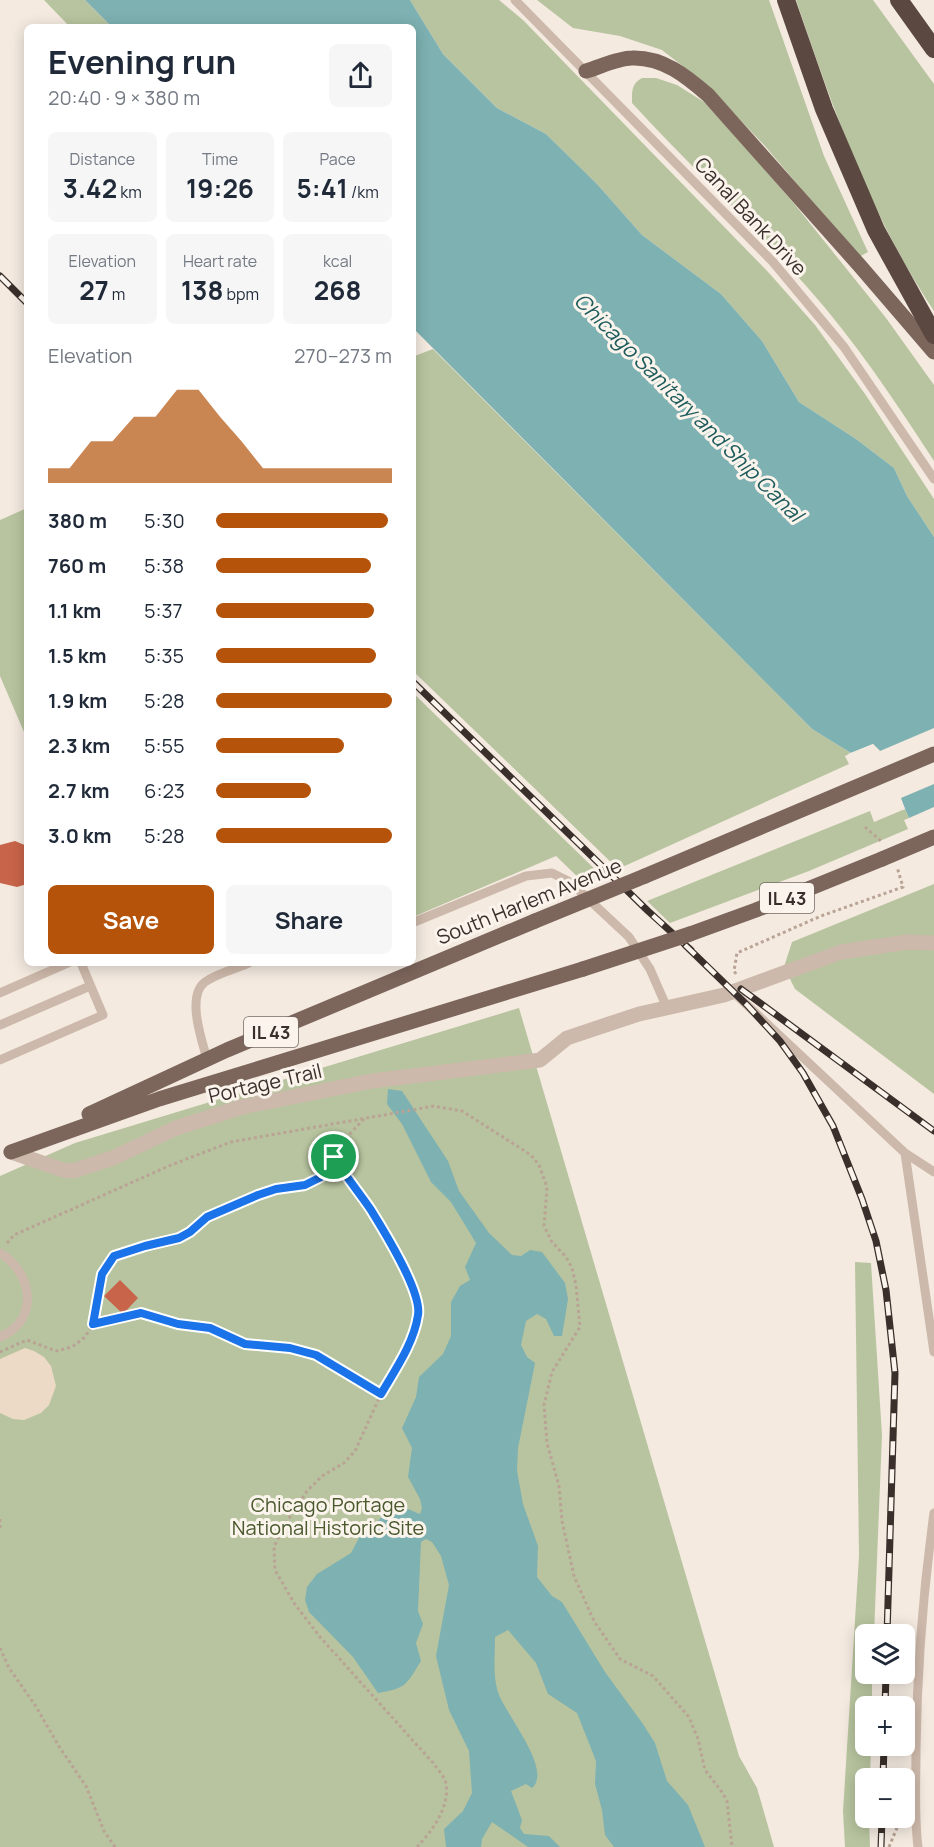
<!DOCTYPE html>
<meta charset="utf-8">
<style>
:root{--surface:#fff;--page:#f6f6f7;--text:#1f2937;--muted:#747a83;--accent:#b45309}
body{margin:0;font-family:Manrope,sans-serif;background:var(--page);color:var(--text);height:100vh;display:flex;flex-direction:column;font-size:22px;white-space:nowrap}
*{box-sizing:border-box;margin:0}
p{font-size:20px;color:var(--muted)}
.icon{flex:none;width:33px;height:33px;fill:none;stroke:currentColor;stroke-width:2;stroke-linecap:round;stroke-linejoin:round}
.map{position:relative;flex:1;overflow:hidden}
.sheet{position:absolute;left:24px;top:24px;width:392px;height:942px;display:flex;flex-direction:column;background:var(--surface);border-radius:9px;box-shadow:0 3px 15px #0003}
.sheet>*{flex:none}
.fabs{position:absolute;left:855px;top:1624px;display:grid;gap:12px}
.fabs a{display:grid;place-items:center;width:60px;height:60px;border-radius:9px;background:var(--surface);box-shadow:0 3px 15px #0003;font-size:30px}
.pin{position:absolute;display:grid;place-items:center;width:51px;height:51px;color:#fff;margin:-26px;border:3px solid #fff;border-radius:50%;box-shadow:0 2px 6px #0007}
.round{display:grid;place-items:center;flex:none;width:63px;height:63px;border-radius:9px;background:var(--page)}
.headline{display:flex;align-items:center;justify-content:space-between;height:102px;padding:0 24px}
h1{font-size:33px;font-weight:700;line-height:45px}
.figures{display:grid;grid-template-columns:repeat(3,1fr);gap:9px;height:102px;padding:6px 24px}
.figures div{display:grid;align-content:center;border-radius:9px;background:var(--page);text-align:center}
.figures b{font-size:26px;font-weight:700}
.figures small{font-size:16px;font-weight:400}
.figures p{font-size:16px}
.chart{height:168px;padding:12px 24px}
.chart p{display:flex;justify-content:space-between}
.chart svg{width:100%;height:108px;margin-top:6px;fill:var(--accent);opacity:.7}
.action{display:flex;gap:12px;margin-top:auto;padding:12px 24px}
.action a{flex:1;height:69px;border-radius:9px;background:var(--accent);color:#fff;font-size:24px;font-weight:700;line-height:69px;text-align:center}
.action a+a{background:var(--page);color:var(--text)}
ul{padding:0 24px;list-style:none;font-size:20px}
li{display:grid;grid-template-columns:96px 72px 1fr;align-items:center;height:45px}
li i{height:15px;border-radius:8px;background:var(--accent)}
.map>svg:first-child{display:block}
.green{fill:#b8c49f}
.plaza{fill:#ecdac6}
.water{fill:#7eb1b2}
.pier{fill:#f4eae0}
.building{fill:#c86449}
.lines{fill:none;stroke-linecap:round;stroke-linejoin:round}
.path{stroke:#b9a395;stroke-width:3;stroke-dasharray:3 3;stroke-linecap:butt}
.service{stroke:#cdb9ab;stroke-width:9}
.minor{stroke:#cdb9ab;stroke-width:15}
.primary{stroke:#7c655b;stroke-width:15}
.motorway{stroke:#5b4841;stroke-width:18}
.rail-casing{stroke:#3a2f2a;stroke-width:7}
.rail{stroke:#fbf4ec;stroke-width:4.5;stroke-dasharray:14;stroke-linecap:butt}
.primary-bridge{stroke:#7c655b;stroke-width:15}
.route-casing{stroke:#fff;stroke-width:12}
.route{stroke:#1a73e8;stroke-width:8}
.labels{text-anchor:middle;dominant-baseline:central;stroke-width:6;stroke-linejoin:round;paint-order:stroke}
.shield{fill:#fbf4ec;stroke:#746a64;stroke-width:1.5}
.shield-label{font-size:18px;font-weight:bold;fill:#3a2f2a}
.street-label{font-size:20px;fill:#3a2f2a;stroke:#fbf4ec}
.park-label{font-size:20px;fill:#4a592d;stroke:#fbf4ec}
.water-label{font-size:21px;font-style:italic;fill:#1e5b5d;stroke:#fbf4ec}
</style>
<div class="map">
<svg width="934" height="1847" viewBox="0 0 934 1847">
<rect width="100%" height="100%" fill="#f4eae0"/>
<path class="green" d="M44,0H85L112,27H70Z
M410,0H499L523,20L769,273L815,325L865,394L934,499V537L907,496L894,468L856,439L799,402L762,341L721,294L642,235L597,184L546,134L497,108L443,54Z
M537,0H769L824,156L868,252L859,257L765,146L707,85L662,50L620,36L573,28Z
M796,0H873L934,84V311C870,215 833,109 796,0Z
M642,78H656L677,85L704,102L731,131L792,201L886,318L934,385V461C895,401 856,342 808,288C752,224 690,166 632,103C632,92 631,84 642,78Z
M433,349L812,729L851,753L845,756L849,764L618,869L413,671L412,357Z
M27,508V739L0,676V520Z
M412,693H413L602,876L585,884L556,856L413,917Z
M905,809L909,818L904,820L908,829L809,871L670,923L647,901L870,811L874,822Z
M934,884V1094L795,989L784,967L792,942Z
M519,1008L739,1756L757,1788L774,1847H0V1176L75,1143Z
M855,1262L871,1263L882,1435L874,1635H866V1674H872V1707H866V1746H871L870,1779H866V1818H869L870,1847H845L843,1811L859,1556Z"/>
<path class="plaza" d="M25,1348L34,1351L44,1357L51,1366L56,1386L49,1405L41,1413L24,1420L13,1419L0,1413V1359Z"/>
<path class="water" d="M85,0H410L443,54L497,108L546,134L597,184L642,235L721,294L762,341L799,402L856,439L894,468L907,496L934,537V807L909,818L880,751L873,744L851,753L812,729L413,328L412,27H112Z
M388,1089L402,1091L448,1161L459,1191L489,1233L512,1255L521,1256L530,1250L542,1252L565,1283L568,1299L562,1336H554L546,1319L537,1314L526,1321L521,1345L527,1357L535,1363L518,1448L517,1471L523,1504L538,1546L537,1577L552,1596L562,1602L605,1672L643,1724L655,1743L667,1781L688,1805L705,1847H614L605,1835L602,1810L595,1784L596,1761L577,1713L548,1694L536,1663L508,1630L495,1637C495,1653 493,1673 497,1689C502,1711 554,1769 532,1788L526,1784L511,1791L522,1820L520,1828L524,1834L549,1836L560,1847H528L492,1822L482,1839L481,1847H446L444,1829L463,1811L472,1793L469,1751L449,1710L436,1656L449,1585L441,1556L432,1542L426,1539L421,1542L418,1611L423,1624L416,1643L421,1661C406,1685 407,1688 378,1693L353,1657L309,1612L305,1600L307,1587L317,1574L351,1553L360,1536L388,1512L401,1506L420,1514L422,1508L420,1499L408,1477L412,1448L402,1428L416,1397L419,1377L443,1354L451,1336V1302L460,1286L470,1280L465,1267L476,1243L451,1202L431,1182L402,1124L387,1104Z"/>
<path class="pier" d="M934,728V784L901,798L905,809L903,810L877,753L872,747L852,756L848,754L873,744L880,751Z"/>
<path class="building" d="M15,841L27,846V884L17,887L0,883V845Z
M120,1280L138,1298L123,1314L104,1296Z"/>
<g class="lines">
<path class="path" d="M865,827L882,842
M736,974L734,971L737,953L821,916L903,887L897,867
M364,1119L339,1145L334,1157L343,1173L370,1209L409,1277L419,1302V1313L414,1331L381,1394L355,1451L344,1463L322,1476L307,1491L282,1529L274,1547L275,1570L294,1603L320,1637L434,1764C438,1770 445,1777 446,1784C450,1807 432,1831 417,1847
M7,1243L14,1235L171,1165L231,1142L423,1108L433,1106L462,1111L531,1155L539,1165L547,1187L544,1226L552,1242L566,1257L572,1268L576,1285L580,1327L552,1372L544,1405L547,1443L559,1486L562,1521L574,1576L594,1621L620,1659L653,1676L689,1717L698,1739L705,1770L722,1792L727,1801L732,1847
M93,1324L141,1313L178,1324L210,1328L245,1344L289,1348L317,1355L381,1394
M0,1352L27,1340L56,1351L72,1347L85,1337L93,1324L102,1273L114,1256L145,1246L179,1238L190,1232L207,1217L258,1195L276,1189L305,1185L321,1177L334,1157
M0,1519V1529
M0,1648L9,1668L35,1705L60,1748L86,1786L104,1831L115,1847
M889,1847L901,1818"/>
<path class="service" d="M515,0L773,262L844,347L934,479
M412,923L526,876L552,873L570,882L629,937L650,969L667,1008
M733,992L905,1153L934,1172
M0,993L68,963
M0,1025L90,986
M207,1059C202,1041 186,996 205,982C217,973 236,969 249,963
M0,1060L103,1015L81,963
M905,1153L934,1352
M0,1253C33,1273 40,1320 0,1337
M918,1847C914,1815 916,1783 916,1751C917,1671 923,1591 934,1513"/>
<path class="minor" d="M11,1152L63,1170L73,1171L113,1158L176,1128L242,1107L372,1081L540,1060L567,1038L639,1014L724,995L841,952L907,942L934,943"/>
<path class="primary" d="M586,71C600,67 618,58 632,58C663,57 686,76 708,95L860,266L934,352
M645,876L934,754
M690,934L756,910L882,859
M89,1114L227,1050L535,921
M11,1152L159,1099L583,969"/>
<path class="motorway" d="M786,0L824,109L876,230L934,335
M899,0L934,49"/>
<g class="rail-casing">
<path id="rail" d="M0,276L27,303
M412,681L648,911L691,950
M685,945L747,1005L780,1041L803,1073L833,1126L862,1199L876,1241L886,1290L895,1373L887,1635
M741,989L934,1131
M885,1707L886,1674
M883,1779L884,1746
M881,1847L882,1818"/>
</g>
<use href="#rail" class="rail"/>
<path class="primary-bridge" d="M882,859L934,837
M535,921L645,876
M583,969L690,934"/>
</g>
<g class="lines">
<g class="route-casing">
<path id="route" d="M334,1157C345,1176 359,1192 371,1210C384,1231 422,1292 418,1315C414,1343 395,1370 381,1394L316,1355L290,1348L245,1344L210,1328L178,1324L141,1313L93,1324L102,1274L114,1256L145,1246L179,1238L190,1232L207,1217L258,1195L276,1189L305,1185L321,1177Z"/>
</g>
<use href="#route" class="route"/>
</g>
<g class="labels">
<g class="shield">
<rect x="760" y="883" width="54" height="30" rx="4.5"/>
<rect x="244" y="1017" width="54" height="30" rx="4.5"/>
</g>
<g class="shield-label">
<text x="787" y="898">IL 43</text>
<text x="271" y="1032">IL 43</text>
</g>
<g class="street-label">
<text transform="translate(751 216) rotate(47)">Canal Bank Drive</text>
<text transform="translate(529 901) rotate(-22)">South Harlem Avenue</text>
<text transform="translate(265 1083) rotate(-13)">Portage Trail</text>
</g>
<g class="park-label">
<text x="328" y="1504">Chicago Portage<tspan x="328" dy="23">National Historic Site</tspan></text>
</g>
<g class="water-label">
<text transform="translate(689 407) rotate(45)">Chicago Sanitary and Ship Canal</text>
</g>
</g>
</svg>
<div class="fabs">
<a><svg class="icon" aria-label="layers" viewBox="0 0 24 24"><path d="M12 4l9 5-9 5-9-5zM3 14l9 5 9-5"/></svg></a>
<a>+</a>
<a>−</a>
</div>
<div class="pin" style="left:334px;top:1157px;background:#1e9e55"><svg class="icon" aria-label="arrive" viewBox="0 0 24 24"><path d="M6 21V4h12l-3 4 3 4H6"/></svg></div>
<section class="sheet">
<div class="headline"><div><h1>Evening run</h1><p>20:40 · 9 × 380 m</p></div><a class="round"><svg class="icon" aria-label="share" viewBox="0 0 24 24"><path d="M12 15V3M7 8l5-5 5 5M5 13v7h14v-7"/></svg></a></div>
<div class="figures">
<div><p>Distance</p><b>3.42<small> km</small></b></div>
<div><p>Time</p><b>19:26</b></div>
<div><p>Pace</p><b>5:41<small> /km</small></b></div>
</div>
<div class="figures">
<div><p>Elevation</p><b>27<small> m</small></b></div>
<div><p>Heart rate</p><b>138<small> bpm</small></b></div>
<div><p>kcal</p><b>268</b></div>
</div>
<div class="chart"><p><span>Elevation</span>270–273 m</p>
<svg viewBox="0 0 160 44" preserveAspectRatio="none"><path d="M0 44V38L10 38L20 27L30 27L40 17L50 17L60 6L70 6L80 17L90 27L100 38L110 38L120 38L130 38L140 38L150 38L160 38V44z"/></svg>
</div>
<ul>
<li><b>380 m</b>5:30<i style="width:98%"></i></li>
<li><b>760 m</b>5:38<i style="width:88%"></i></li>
<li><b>1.1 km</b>5:37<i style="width:90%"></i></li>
<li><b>1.5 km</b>5:35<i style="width:91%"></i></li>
<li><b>1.9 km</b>5:28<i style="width:100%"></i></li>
<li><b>2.3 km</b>5:55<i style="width:73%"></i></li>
<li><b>2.7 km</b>6:23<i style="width:54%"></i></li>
<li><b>3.0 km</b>5:28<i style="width:100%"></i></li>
</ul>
<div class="action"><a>Save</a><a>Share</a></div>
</section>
</div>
